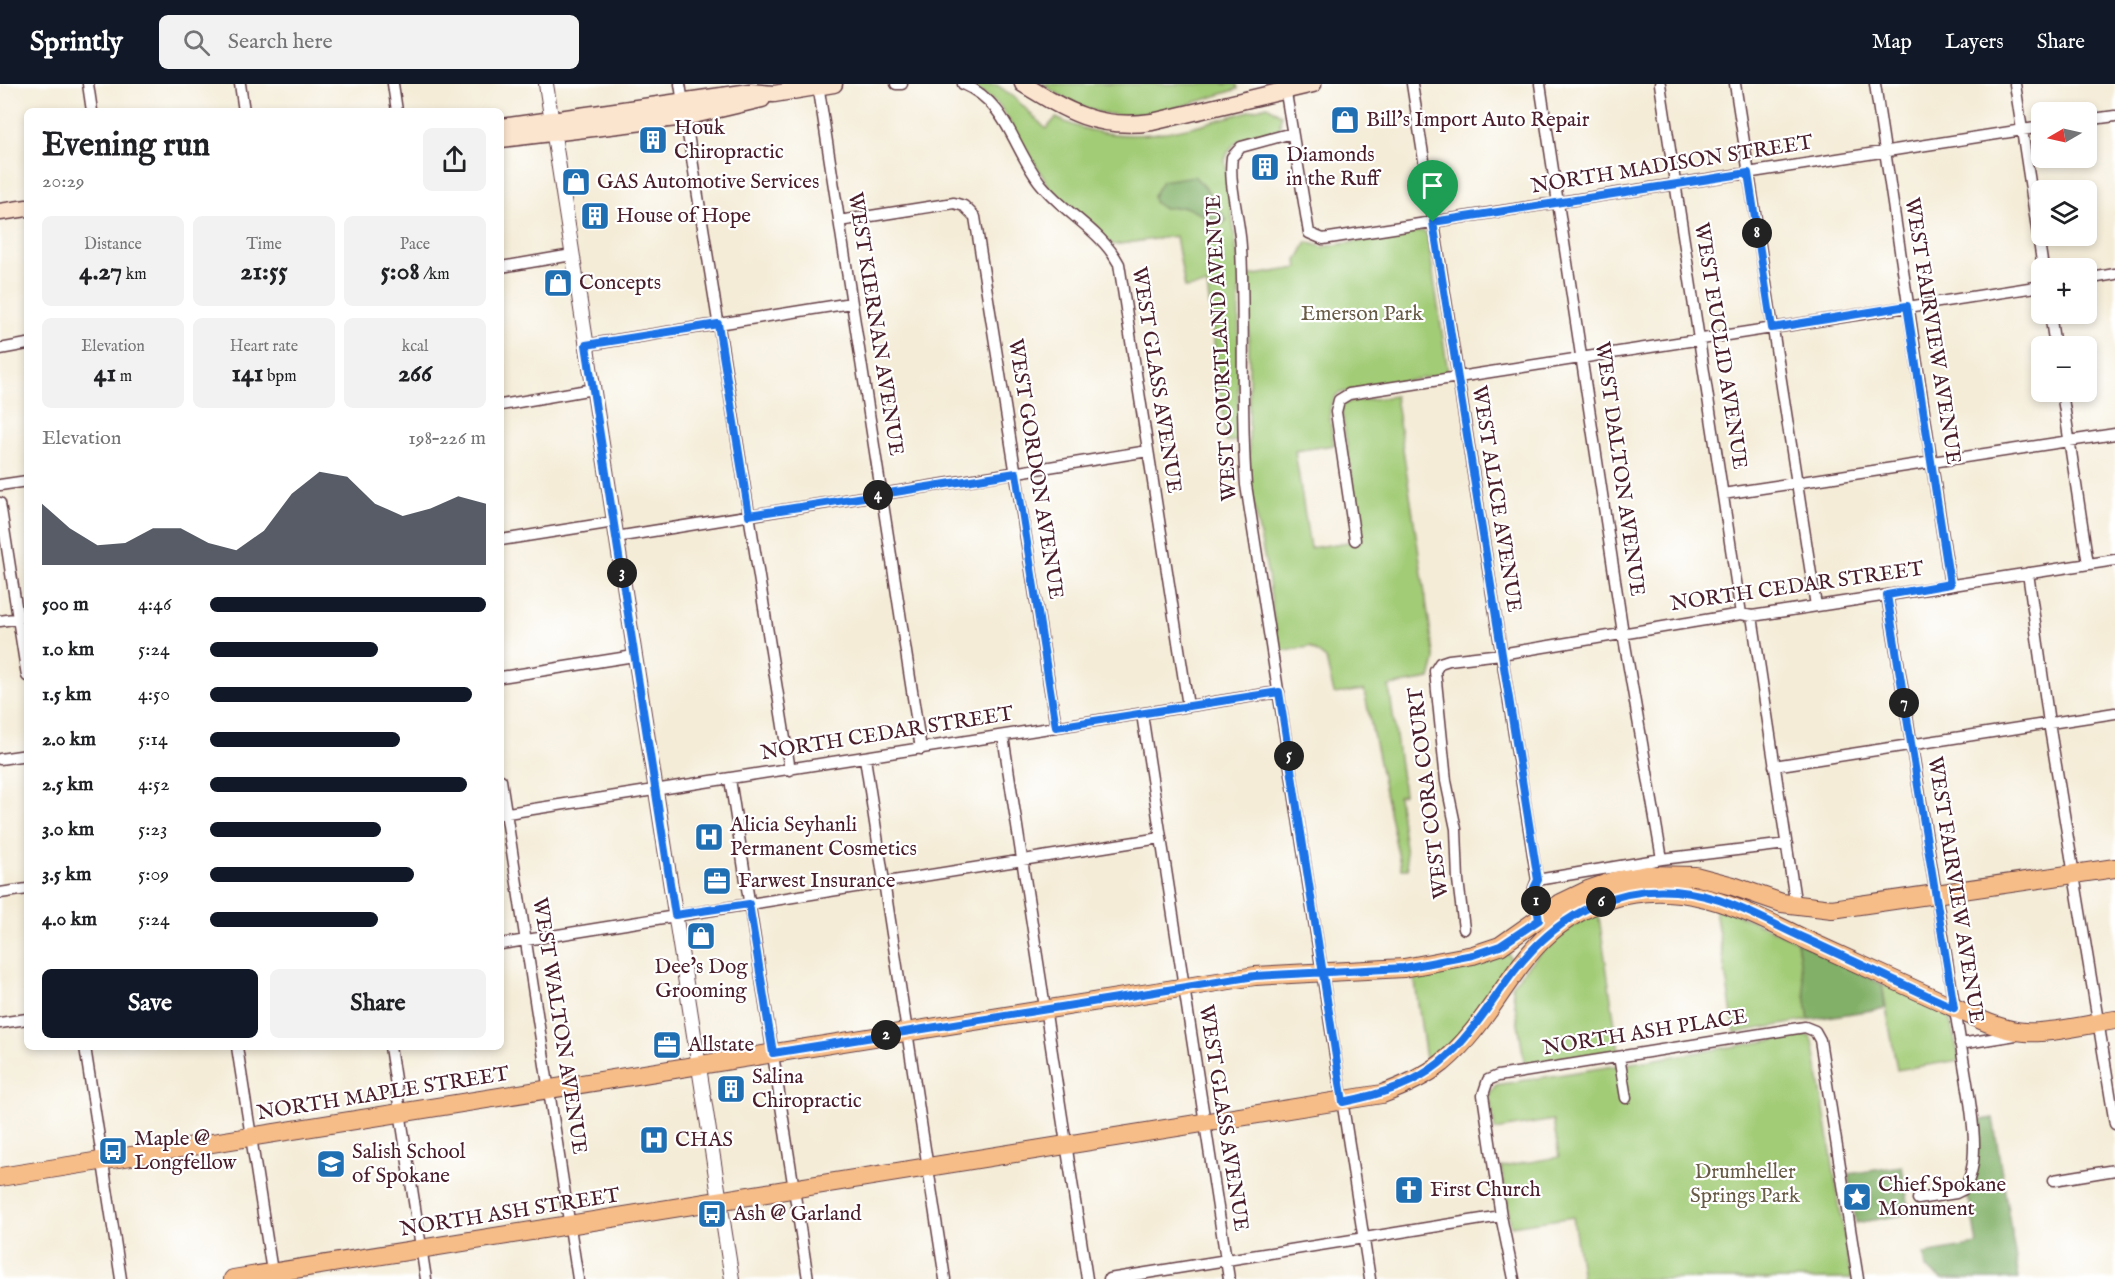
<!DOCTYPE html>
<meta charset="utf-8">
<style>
:root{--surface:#fff;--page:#f2f2f2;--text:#202124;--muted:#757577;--accent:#111827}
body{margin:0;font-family:"IM FELL English",serif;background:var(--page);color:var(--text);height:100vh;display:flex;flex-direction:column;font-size:22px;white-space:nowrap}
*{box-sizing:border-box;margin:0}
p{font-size:20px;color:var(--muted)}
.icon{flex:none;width:33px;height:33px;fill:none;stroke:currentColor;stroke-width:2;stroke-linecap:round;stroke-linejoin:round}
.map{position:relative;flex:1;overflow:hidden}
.side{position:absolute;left:24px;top:24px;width:480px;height:942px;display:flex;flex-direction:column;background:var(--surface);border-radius:9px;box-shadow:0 3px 9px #0003}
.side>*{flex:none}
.needle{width:39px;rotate:261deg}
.fabs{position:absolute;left:2031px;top:18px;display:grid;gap:12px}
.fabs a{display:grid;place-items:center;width:66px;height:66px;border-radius:9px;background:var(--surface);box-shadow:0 3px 9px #0003;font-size:30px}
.pin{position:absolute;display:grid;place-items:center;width:51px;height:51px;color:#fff;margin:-62px -26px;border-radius:50% 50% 50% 0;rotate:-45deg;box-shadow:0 0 6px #0007}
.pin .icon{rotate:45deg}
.km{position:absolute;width:30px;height:30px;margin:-15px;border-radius:50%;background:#222;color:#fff;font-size:16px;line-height:30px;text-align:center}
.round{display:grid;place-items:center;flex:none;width:63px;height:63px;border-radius:9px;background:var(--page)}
.headline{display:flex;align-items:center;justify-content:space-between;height:102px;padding:0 18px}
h1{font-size:33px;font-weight:700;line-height:45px}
.figures{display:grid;grid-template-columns:repeat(3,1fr);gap:9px;height:102px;padding:6px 18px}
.figures div{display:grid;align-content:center;border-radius:9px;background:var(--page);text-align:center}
.figures b{font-size:26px;font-weight:700}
.figures small{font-size:16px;font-weight:400}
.figures p{font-size:16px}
.chart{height:168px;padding:12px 18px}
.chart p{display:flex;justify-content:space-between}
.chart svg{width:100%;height:108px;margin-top:6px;fill:var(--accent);opacity:.7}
.cta{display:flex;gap:12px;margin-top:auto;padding:12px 18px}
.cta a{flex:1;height:69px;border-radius:9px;background:var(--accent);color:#fff;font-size:24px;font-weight:700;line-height:69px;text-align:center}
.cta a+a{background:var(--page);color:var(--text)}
ul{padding:0 18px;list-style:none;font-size:20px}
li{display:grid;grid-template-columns:96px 72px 1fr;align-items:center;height:45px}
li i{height:15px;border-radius:8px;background:var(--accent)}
header{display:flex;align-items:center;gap:36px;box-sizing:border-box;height:84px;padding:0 30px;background:var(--accent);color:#fff}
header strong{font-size:28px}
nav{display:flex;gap:33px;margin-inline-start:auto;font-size:21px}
.search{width:420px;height:54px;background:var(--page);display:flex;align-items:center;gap:15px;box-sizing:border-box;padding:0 21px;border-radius:9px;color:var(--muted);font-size:22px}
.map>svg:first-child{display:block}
.green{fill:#a3cc77;stroke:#767651;stroke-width:1.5}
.forest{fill:#82b068;stroke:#66684a;stroke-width:1.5}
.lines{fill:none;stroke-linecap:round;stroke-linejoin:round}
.minor-casing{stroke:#643e45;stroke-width:13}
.tertiary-casing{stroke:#643e45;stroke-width:16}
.secondary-casing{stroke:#643e45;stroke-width:19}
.primary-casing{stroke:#643e45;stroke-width:20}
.minor{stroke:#fff;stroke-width:10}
.tertiary{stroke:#fff;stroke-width:14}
.secondary{stroke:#fce5cf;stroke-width:16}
.primary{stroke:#f7bd88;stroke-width:18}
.route-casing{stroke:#fff;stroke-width:12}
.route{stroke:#1a73e8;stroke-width:8}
.labels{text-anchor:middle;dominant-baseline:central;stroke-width:4.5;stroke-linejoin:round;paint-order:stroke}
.poi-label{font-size:21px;fill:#4a1f2b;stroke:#fff;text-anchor:start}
.street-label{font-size:21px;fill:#4a1f2b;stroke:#fff}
.park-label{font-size:21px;fill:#695c46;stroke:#fff}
</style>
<header>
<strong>Sprintly</strong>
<div class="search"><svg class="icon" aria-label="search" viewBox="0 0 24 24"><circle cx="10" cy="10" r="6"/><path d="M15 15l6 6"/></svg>Search here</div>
<nav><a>Map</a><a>Layers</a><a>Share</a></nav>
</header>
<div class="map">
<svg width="2115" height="1195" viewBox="0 0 2115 1195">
<rect width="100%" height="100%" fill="#fff"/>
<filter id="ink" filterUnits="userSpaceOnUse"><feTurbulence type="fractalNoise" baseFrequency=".0167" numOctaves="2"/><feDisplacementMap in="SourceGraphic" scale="12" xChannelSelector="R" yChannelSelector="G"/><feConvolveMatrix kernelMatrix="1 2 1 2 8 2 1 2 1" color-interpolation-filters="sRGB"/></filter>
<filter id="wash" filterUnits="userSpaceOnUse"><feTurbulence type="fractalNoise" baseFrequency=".008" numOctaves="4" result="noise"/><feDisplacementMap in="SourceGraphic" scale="24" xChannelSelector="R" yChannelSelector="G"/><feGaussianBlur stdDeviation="1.35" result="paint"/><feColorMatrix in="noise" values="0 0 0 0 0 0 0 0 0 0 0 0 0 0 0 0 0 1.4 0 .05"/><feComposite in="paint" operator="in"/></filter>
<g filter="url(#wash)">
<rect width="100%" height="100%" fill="#f4ecd7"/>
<path class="green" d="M970,0L997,1L1014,13L1046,45L1056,34C1129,69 1194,42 1267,22L1281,30L1280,44C1257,54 1234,47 1225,76L1239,185L1238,357L1226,358L1207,201L1185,204L1176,152L1113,161L1051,106L1000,22Z
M1041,0H1237L1238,5C1191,19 1139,41 1090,26C1073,20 1057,9 1041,0Z
M1423,147L1427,150L1448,288L1446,290L1339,309C1323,321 1332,343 1334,361L1295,367L1310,464L1361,456L1341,323L1345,319L1395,312L1435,576L1430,595L1389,602L1404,710L1398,712L1408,785H1401L1364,606L1334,610L1326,575L1310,563L1278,567L1268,491L1249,398V192L1298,184L1297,177L1307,158L1323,163Z
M1714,820L1797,857L1809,936L1735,949Z
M1598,827L1619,968L1525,983L1512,901C1539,867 1560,847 1598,827Z
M1507,866L1513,880L1467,946L1427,983L1414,891L1470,881Z
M1882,900L1948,929L1960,976L1897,986Z
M1804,951L1809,952L1813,957L1851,1195H1582L1573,1133L1511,1142L1501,1083L1559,1073L1553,1036L1495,1046L1489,1010L1496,1001Z"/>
<path class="forest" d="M1194,92L1205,103L1227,136L1222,140L1185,123L1163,124L1154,118L1153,112L1162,97Z
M1797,857L1882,900L1885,924L1809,936Z
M1993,1034L2019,1195H1942L1926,1184L1924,1170L1977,1161L1970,1119L1965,1111L1970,1103L1978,1037Z
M1902,1082L1910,1130L1856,1139L1849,1090Z"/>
</g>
<g filter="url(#ink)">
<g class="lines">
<g class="minor-casing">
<path id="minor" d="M88,0L92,27
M240,0L244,27
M393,0L397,27
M680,0L790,686
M818,0L921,665
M896,0H902
M963,0C1008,19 1013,65 1041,100C1065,130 1101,146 1119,180L1188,622
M1412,0L1537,796L1534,804L1539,836
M1540,0L1623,549L1662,775
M1660,0L1741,530
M1735,0L1816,522
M1875,0L1950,500
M2015,0L2043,184
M1285,3L1309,149L1323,155L2042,43
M2086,36L2115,32
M1292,49L1241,63L1232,73C1228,100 1240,136 1241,164C1245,243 1240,322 1246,401L1370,1195
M839,137L954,119L964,122L975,133L1056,643
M501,183L572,171
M2086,195L2115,190
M2050,230L2055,262
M586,261L851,219
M0,265L27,260
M2062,308L2088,480
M501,321L593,305
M0,401L27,397
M1723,410L2115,350
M0,419L27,592
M616,453L1148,367
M501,456L614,438
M1355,456L1336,328L1339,316L1349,310L2042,202
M2028,489L2049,639L2115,1040
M1887,511L1969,1011C1973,1039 1980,1080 1964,1105L1956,1109L1918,1115
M1752,532L1796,823
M0,537L27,533
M501,593L634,572
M1142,630L1229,1195
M1003,652L1087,1195
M865,674L945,1195
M0,675L27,671
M1774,682L2115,629
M730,695L808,1195
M501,696L578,1195
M501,730L1279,608
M1537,796L1662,775L1787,760
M0,809L27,805
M1464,845L1458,796L1456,745L1446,697L1435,587L1440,579L1449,576L1501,570L1741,530L1752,532L2115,476
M501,860L1160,754
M0,939L27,935
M1960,960L2016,951
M85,963L121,1195
M237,963L273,1194
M390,963L426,1195
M1619,973L1626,1014
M2054,1096L2115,1086
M1109,1195L1501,1132
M1514,1195L1501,1132L1483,1011L1488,996L1498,992L1805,943L1815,947L1820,956L1858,1195"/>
</g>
<g class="tertiary-casing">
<path id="tertiary" d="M546,0L732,1195"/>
</g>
<g class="secondary-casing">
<path id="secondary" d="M1023,0C1067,27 1098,46 1152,38L1313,0
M501,43L750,8L774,10L834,0
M501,55L685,33L762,15
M0,128L27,124"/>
</g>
<g class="primary-casing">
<path id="primary" d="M0,1093L1255,892L1404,884L1473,871L1500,862L1561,819L1588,806L1614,797L1647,791L1695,792L1733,802L1782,819L1832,825L2115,784
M233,1195L1382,1010C1404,1002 1424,993 1442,979C1508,924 1517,844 1611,815C1685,792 1748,828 1813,859C1855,878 1898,898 1940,917C1966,929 1997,946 2025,948C2049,950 2091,940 2115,936"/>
</g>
<use href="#minor" class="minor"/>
<use href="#tertiary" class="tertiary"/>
<use href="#secondary" class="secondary"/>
<use href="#primary" class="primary"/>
</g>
</g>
<g class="lines" filter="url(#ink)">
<g class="route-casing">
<path id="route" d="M1433,138L1538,796L1534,804L1539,836L1500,862L1473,871L1404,884L1255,892L773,969L749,820L675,831L586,261L718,240L749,431L1016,389L1056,643L1279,608L1343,1018C1433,1000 1454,973 1504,901C1555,827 1629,787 1719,816C1749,826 1777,842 1806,855C1855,878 1904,901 1954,924L1887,511L1950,500L1907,222L1772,244L1748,89L1433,138"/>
</g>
<use href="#route" class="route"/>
</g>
<defs>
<g id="shop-square" transform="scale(1.5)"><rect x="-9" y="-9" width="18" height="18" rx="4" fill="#1f6fb2" stroke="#fff"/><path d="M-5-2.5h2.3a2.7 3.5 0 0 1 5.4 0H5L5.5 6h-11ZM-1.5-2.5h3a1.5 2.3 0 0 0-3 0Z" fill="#fff"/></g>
<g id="building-square" transform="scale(1.5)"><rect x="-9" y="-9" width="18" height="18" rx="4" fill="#1f6fb2" stroke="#fff"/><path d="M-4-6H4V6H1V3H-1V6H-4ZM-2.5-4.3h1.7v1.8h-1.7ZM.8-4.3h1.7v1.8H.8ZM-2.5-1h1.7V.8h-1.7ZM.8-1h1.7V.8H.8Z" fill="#fff"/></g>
<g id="hospital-square" transform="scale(1.5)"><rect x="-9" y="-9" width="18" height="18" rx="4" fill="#1f6fb2" stroke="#fff"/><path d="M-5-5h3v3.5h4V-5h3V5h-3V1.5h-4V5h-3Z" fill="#fff"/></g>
<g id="office-square" transform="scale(1.5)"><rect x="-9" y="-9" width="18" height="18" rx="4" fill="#1f6fb2" stroke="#fff"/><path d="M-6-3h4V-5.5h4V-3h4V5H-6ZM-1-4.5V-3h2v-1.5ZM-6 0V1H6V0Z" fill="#fff"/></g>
<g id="bus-square" transform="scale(1.5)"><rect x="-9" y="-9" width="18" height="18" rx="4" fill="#1f6fb2" stroke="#fff"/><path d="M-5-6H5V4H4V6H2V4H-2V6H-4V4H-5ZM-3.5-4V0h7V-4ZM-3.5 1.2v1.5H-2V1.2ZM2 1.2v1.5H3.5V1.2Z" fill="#fff"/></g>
<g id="school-square" transform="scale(1.5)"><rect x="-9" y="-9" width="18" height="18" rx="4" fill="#1f6fb2" stroke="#fff"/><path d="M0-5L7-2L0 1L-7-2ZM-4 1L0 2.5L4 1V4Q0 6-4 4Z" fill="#fff"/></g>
<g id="church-square" transform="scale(1.5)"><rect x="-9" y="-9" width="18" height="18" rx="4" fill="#1f6fb2" stroke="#fff"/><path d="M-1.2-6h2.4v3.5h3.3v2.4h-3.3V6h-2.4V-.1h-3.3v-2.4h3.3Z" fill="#fff"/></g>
<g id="sight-square" transform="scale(1.5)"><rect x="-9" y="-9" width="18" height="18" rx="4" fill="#1f6fb2" stroke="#fff"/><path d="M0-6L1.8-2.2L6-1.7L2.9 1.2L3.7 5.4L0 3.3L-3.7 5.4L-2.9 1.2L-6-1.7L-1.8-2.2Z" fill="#fff"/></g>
</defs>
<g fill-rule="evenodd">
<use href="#shop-square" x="1345" y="36"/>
<use href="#building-square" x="653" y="56"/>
<use href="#building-square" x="1265" y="83"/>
<use href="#shop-square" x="576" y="98"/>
<use href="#building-square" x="595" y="132"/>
<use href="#shop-square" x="558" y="199"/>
<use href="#hospital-square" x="709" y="753"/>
<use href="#office-square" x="717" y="797"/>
<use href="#shop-square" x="701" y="852"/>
<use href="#office-square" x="667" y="961"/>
<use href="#building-square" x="731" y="1005"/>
<use href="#hospital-square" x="654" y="1056"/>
<use href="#bus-square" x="113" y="1067"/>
<use href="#school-square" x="331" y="1080"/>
<use href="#church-square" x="1409" y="1106"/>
<use href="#sight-square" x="1857" y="1113"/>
<use href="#bus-square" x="712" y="1130"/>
</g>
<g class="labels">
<g class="poi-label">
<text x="1366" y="36">Bill's Import Auto Repair</text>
<text x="674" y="44">Houk<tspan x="674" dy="24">Chiropractic</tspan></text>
<text x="1286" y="71">Diamonds<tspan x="1286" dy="24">in the Ruff</tspan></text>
<text x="597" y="98">GAS Automotive Services</text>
<text x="616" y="132">House of Hope</text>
<text x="579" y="199">Concepts</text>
<text x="730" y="741">Alicia Seyhanli<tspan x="730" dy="24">Permanent Cosmetics</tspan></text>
<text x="738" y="797">Farwest Insurance</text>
<text x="701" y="883" text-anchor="middle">Dee's Dog<tspan x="701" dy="24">Grooming</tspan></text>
<text x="688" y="961">Allstate</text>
<text x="752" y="993">Salina<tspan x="752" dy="24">Chiropractic</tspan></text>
<text x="134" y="1055">Maple @<tspan x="134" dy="24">Longfellow</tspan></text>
<text x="675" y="1056">CHAS</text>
<text x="352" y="1068">Salish School<tspan x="352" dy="24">of Spokane</tspan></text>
<text x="1878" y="1101">Chief Spokane<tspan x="1878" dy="24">Monument</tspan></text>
<text x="1430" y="1106">First Church</text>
<text x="733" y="1130">Ash @ Garland</text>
</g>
<g class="street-label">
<text transform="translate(1672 81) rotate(-9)">NORTH MADISON STREET</text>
<text transform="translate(875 240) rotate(81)">WEST KIERNAN AVENUE</text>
<text transform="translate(1932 247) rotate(81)">WEST FAIRVIEW AVENUE</text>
<text transform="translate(1720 262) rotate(81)">WEST EUCLID AVENUE</text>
<text transform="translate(1222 264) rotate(-93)">WEST COURTLAND AVENUE</text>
<text transform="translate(1156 296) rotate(81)">WEST GLASS AVENUE</text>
<text transform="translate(1035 385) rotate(81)">WEST GORDON AVENUE</text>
<text transform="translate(1619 385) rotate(82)">WEST DALTON AVENUE</text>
<text transform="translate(1496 415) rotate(81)">WEST ALICE AVENUE</text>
<text transform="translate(1797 503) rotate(-8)">NORTH CEDAR STREET</text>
<text transform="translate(887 650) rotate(-9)">NORTH CEDAR STREET</text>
<text transform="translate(1429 709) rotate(-97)">WEST CORA COURT</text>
<text transform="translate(1955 806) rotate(81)">WEST FAIRVIEW AVENUE</text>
<text transform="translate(559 942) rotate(81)">WEST WALTON AVENUE</text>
<text transform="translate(1645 949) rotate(-9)">NORTH ASH PLACE</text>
<text transform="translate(383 1010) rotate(-9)">NORTH MAPLE STREET</text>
<text transform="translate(1223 1034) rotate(81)">WEST GLASS AVENUE</text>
<text transform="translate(510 1129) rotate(-9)">NORTH ASH STREET</text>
</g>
<g class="park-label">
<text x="1362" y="230">Emerson Park</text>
<text x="1745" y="1088">Drumheller<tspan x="1745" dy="24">Springs Park</tspan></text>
</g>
</g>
</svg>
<div class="fabs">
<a><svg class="needle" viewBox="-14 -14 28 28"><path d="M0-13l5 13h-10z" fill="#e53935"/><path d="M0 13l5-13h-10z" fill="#757577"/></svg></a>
<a><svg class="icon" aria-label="layers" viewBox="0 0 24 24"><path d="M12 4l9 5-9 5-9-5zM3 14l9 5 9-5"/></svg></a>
<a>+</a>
<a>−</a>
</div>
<div class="pin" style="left:1433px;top:138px;background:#1e9e55"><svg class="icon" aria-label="arrive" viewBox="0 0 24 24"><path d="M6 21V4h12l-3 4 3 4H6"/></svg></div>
<b class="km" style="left:1536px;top:817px">1</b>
<b class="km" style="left:886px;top:951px">2</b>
<b class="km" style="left:622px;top:489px">3</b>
<b class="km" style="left:878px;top:411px">4</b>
<b class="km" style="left:1289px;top:672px">5</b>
<b class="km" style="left:1601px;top:818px">6</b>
<b class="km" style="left:1904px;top:619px">7</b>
<b class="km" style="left:1757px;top:149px">8</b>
<section class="side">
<div class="headline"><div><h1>Evening run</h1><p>20:29</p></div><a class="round"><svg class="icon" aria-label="share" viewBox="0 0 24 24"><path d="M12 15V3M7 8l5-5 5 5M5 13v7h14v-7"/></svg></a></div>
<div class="figures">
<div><p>Distance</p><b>4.27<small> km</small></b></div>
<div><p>Time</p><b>21:55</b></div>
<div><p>Pace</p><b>5:08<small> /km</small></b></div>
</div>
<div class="figures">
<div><p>Elevation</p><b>41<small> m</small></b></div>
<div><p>Heart rate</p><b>141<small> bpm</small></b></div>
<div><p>kcal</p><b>266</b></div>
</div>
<div class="chart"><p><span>Elevation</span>198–226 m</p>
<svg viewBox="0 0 160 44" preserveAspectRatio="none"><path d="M0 44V19L10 29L20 36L30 35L40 29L50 29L60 35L70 38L80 30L90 15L100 6L110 8L120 19L130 24L140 21L150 16L160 19V44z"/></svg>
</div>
<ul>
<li><b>500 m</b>4:46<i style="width:100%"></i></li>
<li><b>1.0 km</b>5:24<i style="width:61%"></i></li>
<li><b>1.5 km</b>4:50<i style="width:95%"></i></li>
<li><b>2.0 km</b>5:14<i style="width:69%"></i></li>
<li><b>2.5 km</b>4:52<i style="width:93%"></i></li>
<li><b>3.0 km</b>5:23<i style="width:62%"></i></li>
<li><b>3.5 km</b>5:09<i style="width:74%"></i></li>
<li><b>4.0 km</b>5:24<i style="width:61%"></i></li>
</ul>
<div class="cta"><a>Save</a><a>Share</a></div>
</section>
</div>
